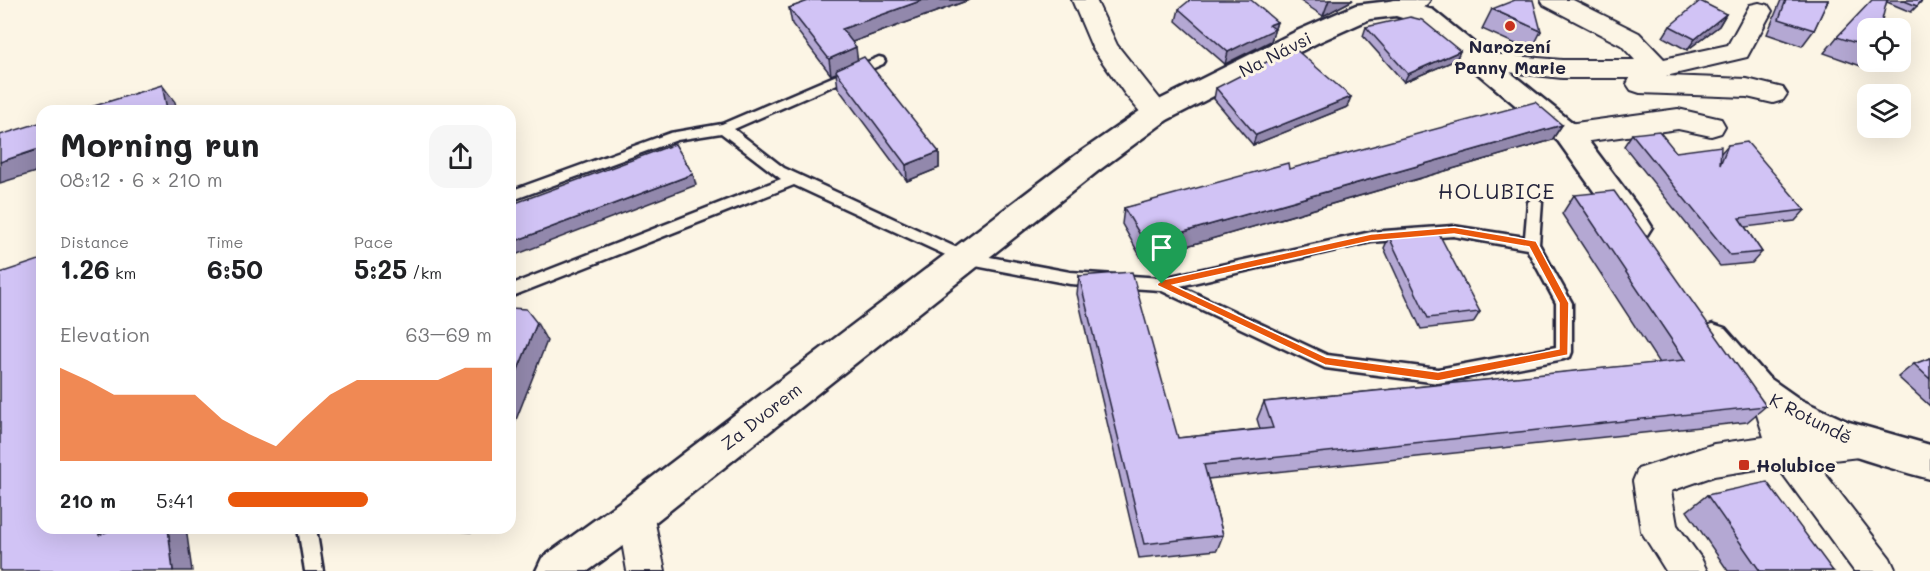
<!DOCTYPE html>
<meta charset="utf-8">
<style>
:root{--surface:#fff;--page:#f6f6f6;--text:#202124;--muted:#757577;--accent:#ea580c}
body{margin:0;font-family:Mali,sans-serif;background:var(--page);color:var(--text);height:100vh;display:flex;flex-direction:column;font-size:22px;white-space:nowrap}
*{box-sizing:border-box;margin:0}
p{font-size:20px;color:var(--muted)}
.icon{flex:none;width:33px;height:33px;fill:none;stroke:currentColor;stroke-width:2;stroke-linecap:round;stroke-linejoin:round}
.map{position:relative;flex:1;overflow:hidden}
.side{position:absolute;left:36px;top:105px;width:480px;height:429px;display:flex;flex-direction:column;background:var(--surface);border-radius:18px;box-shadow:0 6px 24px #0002}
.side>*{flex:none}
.buttons{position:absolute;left:1857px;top:18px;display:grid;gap:12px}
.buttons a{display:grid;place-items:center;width:54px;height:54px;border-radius:12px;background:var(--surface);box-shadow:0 6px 24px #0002;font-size:30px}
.pin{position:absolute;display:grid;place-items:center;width:51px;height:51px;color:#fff;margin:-62px -26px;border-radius:50% 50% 50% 0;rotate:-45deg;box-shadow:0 0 6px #0007}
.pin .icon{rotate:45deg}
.round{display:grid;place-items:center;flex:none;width:63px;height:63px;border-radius:18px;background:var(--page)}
.overview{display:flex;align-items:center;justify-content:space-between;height:102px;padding:0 24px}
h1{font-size:33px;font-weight:800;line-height:45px}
.metrics{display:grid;grid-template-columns:repeat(3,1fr);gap:9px;height:102px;padding:6px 24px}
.metrics div{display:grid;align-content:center}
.metrics b{font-size:26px;font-weight:800}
.metrics small{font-size:16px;font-weight:400}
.metrics p{font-size:16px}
.chart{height:168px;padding:12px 24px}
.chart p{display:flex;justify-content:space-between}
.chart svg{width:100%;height:108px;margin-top:6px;fill:var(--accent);opacity:.7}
ul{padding:0 24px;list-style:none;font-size:20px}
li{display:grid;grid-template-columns:96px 72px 1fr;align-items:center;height:45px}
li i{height:15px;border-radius:8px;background:var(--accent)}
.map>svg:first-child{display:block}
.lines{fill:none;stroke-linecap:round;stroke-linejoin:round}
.lane-casing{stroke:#22223b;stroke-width:5}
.street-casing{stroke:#22223b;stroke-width:4}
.secondary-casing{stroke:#22223b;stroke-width:5}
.lane{fill:#fcf5e5;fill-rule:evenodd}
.street{fill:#fcf5e5;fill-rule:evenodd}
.secondary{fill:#fcf5e5;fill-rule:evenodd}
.wall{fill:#b4a8d3;stroke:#22223b;stroke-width:1.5}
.shaded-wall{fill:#9288ac;stroke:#22223b;stroke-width:1.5}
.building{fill:#d1c3f5;stroke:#22223b;stroke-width:1.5}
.route{fill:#ea580c;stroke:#fff;stroke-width:1.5;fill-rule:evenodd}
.poi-dot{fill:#c8321e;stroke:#fcf5e5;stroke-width:2}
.labels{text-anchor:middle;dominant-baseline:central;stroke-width:6;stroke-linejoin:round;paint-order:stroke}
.poi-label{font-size:18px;font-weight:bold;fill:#22223b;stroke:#fcf5e5}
.street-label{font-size:18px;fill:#22223b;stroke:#fcf5e5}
.quarter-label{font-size:21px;letter-spacing:1.5px;fill:#22223b;stroke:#fcf5e5}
</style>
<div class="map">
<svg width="1930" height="571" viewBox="0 0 1930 571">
<rect width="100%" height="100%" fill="#fcf5e5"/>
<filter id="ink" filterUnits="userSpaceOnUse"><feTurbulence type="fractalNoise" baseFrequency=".0167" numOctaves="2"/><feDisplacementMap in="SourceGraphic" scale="12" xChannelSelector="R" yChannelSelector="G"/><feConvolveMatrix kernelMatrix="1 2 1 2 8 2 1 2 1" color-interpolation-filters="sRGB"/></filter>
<g filter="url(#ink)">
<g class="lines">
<g class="lane-casing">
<path id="lane" d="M879,57L883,58L885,61L883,64L734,129L784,168L968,253L1070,272L1162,278L1371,232L1453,226L1525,237L1528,202L1535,197L1542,202L1539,244L1572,303V352L1570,357L1564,359L1438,383L1325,368L1160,290L1070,284L965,264L794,185L510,297V285L781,179L721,133L677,140L510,201V191L670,133L722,124ZM1453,236L1527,249L1556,303V347L1438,369L1327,355L1180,286L1371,242Z
M298,528H316L323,571H305Z"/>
</g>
<g class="street-casing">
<path id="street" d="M1072,0H1096L1117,45L1171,113L1167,120L1157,122L1147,120L1125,94L1092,47Z
M1395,0H1430C1423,12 1401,17 1388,14L1384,8L1388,2Z
M1541,0H1573L1639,33L1664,59L1728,45L1750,5L1759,3L1768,5L1772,11L1747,57L1666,76L1747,79L1783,88L1787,94L1783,100L1773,103L1747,97L1640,93L1631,90L1627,84L1630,78H1562L1470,68L1466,62L1470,56L1479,53L1562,60H1635L1621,45L1544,5Z
M1678,109L1721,119L1725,126L1721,133L1711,136L1678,129L1568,144L1558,141L1554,134L1558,127L1568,124Z
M1769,384L1781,389L1797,432L1859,427L1871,431L1877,442L1871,453L1859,457L1816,462L1890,558L1896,571H1854L1777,466L1714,476L1671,491L1677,525L1701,558L1707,571H1666L1641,531L1633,481L1638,469L1714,444L1764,437L1752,399L1757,389Z
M635,497L648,502L653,514L665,571H627L617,514L622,502Z"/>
</g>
<g class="secondary-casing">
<path id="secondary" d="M1398,0L1433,10L1578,127L1647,219L1652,227L1647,235L1636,239L1625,235L1558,141L1432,35L1415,22L1396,16L1370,19L1319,42L1167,120L1098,171L649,527L588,571H536L542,558L621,501L1076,155L1147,106L1299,30L1356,5Z
M1713,324L1725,328L1768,377L1801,400L1849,422L1930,445V479C1841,454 1741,427 1696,338L1701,328Z"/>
</g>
<use href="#lane" class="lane"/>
<use href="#street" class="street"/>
<use href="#secondary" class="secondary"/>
</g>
<path class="wall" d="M811,0H969L852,42L858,60L939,152V168L907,181L838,88L836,73L831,75L792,24L789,8Z
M1299,0H1353L1323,16Z
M1781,0H1828L1814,30L1802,46L1767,34Z
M1888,0H1923L1911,12L1887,2L1868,28V58L1861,66L1824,53L1837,37Z
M1179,9L1277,22L1271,41L1225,64L1176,21Z
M1492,9L1541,31L1531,51L1482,29Z
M1726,14L1719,26L1687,50L1663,37L1670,26Z
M1366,27L1460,51L1456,60L1404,82L1363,36Z
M1216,88L1347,107L1253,145L1214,99Z
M1562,125L1552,140L1142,259L1122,224L1124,208Z
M1632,134L1676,152L1720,154L1728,145L1805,210L1795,221L1745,227L1762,252L1752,263L1720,266L1624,146Z
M1574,195L1766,406L1747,422L1208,479L1223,535L1217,550L1139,558L1077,294L1079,276L1178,438L1260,429L1257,419L1264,402L1659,363L1562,214Z
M1389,237L1480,312L1473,323L1421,329L1384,248Z
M1930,358V406L1898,377L1914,364Z
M1707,495L1833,571H1728L1687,511Z
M421,528H473L471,532Z"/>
<path class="shaded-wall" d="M923,0H969L844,45L842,29Z
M1329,0H1353L1323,16Z
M1726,14L1719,26L1687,50L1695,39Z
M1277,22L1271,41L1225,64L1228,52L1269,25Z
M856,47L858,64L831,75L829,59Z
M1460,51L1456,60L1404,82L1408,74Z
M162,85L175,102L177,111H161Z
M1351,97L1347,107L1253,145L1256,135Z
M1562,125L1552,140L1142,259L1145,243Z
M42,148V170L0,183V162Z
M939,152V168L907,181L906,165Z
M693,174L696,185L510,257V243Z
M537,323L547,341L510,435V389Z
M98,528H119L99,535Z
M168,528H186L192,571H173Z"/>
<path class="building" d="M811,0H923L842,29L856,47L829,59L789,8Z
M1190,0H1251L1277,22L1269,25L1275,29L1228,52L1179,9Z
M1515,0H1533L1541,31L1492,9Z
M1786,0H1828L1814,30L1779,19Z
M1872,0H1887L1880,28H1868V47L1837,37Z
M1902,0H1922L1917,6Z
M1700,1L1726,14L1695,39L1670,26Z
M1410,17L1422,20L1460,51L1408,74L1366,27Z
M1294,48L1351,97L1256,135L1216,88Z
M864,57L939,152L906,165L836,71L837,69Z
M162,85L167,109L161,111H78Z
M1535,102L1562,125L1145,243L1124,208L1288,163L1289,169Z
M42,122V148L0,162V135Z
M1659,131L1676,152L1721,146L1720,165L1728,145L1747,142L1805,210L1739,218L1762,252L1730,255L1632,134Z
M675,144L693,174L510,243V205Z
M1614,191L1766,406L1204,465L1223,535L1144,544L1079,276L1132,272L1178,438L1273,428L1264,402L1685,360L1574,195Z
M1438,232L1480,312L1428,318L1389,237Z
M42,259V528H98L99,535L116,528H168L173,571H0V273Z
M510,308L526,309L537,323L510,389Z
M1930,358V379L1914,364Z
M1767,482L1833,571H1760L1707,495Z"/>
</g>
<path class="route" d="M1454,227L1536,241L1569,303L1568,355L1438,381L1325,365L1158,286L1157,284L1162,280L1371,234ZM1454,234L1529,247L1559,303V349L1438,372L1326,357L1173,285L1371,241Z"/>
<g class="poi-dot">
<circle cx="1510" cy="26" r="6"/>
<rect x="1738" y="459" width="12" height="12" rx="3"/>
</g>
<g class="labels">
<g class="poi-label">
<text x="1510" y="46">Narození<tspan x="1510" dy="21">Panny Marie</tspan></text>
<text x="1756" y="465" text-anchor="start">Holubice</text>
</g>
<g class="street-label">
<text transform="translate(1275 54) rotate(-27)">Na Návsi</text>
<text transform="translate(761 416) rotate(-38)">Za Dvorem</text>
<text transform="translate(1811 418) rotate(27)">K Rotundě</text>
</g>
<g class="quarter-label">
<text x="1497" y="190">HOLUBICE</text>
</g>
</g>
</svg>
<div class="buttons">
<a><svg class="icon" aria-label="locate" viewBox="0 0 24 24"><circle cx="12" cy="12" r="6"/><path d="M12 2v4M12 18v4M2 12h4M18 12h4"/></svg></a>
<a><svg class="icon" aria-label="layers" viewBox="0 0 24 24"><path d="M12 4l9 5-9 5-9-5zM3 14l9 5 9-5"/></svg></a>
</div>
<div class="pin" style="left:1162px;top:284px;background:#1e9e55"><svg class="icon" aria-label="arrive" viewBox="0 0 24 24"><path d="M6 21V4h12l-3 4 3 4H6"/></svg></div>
<section class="side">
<div class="overview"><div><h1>Morning run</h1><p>08:12 · 6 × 210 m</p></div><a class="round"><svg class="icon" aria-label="share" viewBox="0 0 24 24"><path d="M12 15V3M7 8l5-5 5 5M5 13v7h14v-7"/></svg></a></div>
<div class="metrics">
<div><p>Distance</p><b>1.26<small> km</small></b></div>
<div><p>Time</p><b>6:50</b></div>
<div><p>Pace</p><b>5:25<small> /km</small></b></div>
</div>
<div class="chart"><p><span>Elevation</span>63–69 m</p>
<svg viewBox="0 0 160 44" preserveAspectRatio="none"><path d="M0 44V6L10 11L20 17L30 17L40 17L50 17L60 27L70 33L80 38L90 27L100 17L110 11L120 11L130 11L140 11L150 6L160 6V44z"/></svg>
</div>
<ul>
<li><b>210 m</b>5:41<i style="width:53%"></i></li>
</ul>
</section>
</div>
